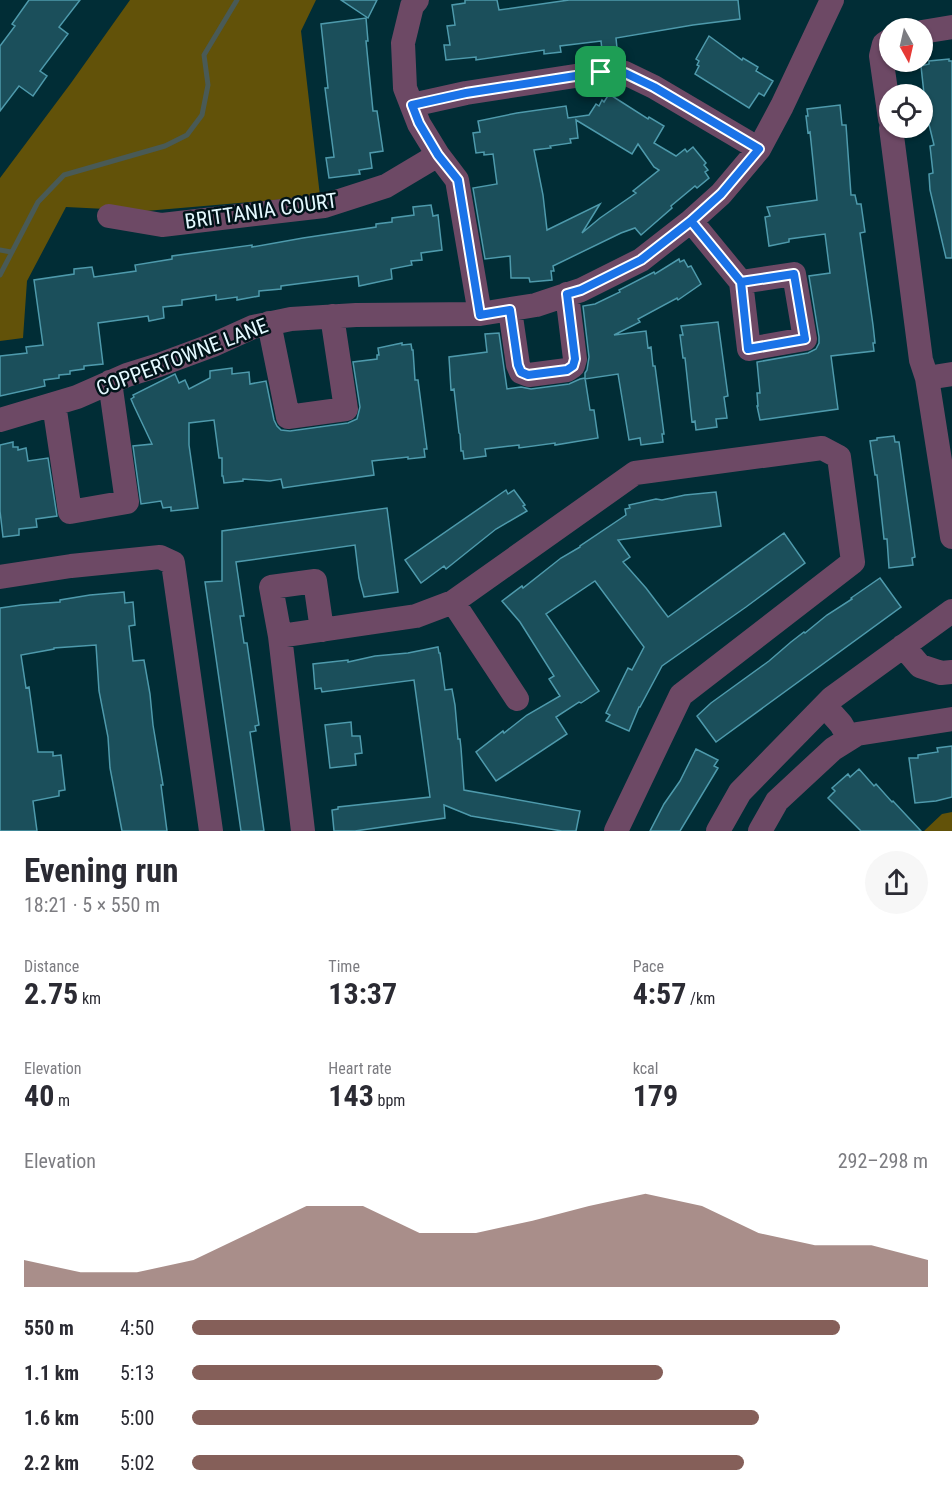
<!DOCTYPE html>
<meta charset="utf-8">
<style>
:root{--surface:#fff;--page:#f7f7f7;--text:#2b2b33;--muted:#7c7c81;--accent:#855f59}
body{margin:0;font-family:"Roboto Condensed",sans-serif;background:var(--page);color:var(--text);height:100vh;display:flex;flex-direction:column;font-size:22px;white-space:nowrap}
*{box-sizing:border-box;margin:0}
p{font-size:20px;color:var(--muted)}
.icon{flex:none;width:33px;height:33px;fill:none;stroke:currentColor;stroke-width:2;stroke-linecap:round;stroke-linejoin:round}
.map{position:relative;height:831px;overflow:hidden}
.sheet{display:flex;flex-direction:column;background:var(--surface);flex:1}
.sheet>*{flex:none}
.needle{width:39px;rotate:172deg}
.buttons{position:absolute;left:879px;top:18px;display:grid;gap:12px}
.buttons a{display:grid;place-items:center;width:54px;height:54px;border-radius:50%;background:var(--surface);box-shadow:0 2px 4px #0004;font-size:30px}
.pin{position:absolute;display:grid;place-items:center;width:51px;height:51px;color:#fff;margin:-26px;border-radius:12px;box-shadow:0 3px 9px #0006}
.round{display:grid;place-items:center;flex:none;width:63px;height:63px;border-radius:32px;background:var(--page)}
.summary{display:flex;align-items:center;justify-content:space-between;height:102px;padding:0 24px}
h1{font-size:33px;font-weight:700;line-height:45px}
.figures{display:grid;grid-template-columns:repeat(3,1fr);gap:9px;height:102px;padding:6px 24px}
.figures div{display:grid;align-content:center}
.figures b{font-size:30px;font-weight:700}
.figures small{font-size:16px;font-weight:400}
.figures p{font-size:16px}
.chart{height:168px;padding:12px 24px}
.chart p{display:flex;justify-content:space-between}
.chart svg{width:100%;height:108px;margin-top:6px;fill:var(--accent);opacity:.7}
ul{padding:0 24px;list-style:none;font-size:20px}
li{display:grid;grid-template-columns:96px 72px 1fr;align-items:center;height:45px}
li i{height:15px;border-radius:8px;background:var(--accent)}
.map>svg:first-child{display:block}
.forest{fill:#625209}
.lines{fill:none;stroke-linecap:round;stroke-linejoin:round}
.stream{stroke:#495a56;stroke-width:5}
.building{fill:#1b4f5b;stroke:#4e9aac;stroke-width:1.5;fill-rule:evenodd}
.minor{stroke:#6d4965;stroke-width:24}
.route-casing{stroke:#fff;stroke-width:12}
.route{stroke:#1a73e8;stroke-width:8}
.labels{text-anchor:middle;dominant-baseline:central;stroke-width:5;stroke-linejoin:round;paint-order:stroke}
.street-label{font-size:21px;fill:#e4f9ff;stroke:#001319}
</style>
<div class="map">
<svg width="952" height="831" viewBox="0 0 952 831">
<rect width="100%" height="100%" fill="#012d36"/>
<path class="forest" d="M130,0H316L301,31L320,196L146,211L66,207L27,281L23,338L0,341V178L71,83Z
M952,812V831H924L942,814Z"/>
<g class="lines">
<path class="stream" d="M0,250L11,252
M0,275L38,202L64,175L165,146L187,135L202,115L208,85L204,55L237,0"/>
</g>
<path class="building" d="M29,0H80L59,27L68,34L40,71L47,76L33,96L19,86L0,111V46L15,26L12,24Z
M341,0H377L368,18Z
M465,0H497L499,10L569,0H738L740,19L693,25L616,38L617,48L602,50L601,41L560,46L561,52L544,54V50L476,60V57L446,60L444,45H450L447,26L455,25L452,5L465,3Z
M366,18L368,41H366L373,111H377L383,151L370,153L372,168L359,170L360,174L329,178L326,158L334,157L325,88H328L321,24Z
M709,36L742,60L743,58L758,67L756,71L773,81L764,96L759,93L749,108L695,74L699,66L697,65L699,61L696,59Z
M949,59V61H952V258H946L930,190L929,174L933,173L930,146L934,145L926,112L921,66L929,64V61Z
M609,94L648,119L649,117L664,126L654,143L676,156L685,149L687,152L693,147L706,163L704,165L708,170L705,172L709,178L697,188L695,186L671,206L672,208L641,235L635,228L621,233L553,266L554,271H551L552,280L530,282L529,278H511L510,256L485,259L473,188L497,184L493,154L484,155V152L476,153L473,133L480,132L478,121L517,113L566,106L568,118L589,115L596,104L599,106L602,100L604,102ZM576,120L632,154L638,144L654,167L659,170L633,191L636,193L600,218L582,233L600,204L547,230L543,195L534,150L551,148L550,146L571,143L570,139L578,138Z
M840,105L842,125H846L851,195H855L857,204H861L865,232L860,233L873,325L875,343H873L874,351L831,356L838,409L760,420L757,406H758L757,393H760L757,362L808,353L816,349L819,343V337L809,276L830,273L825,234L789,239V242L769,246L765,217L770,216L767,207L817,200L810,132L808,133L806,116H808L807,109Z
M431,205L433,216L438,215L442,250L421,253L422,260L411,261L412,265L391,269L392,279L359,286L358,276L281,286V289L259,291V296L237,300V297L216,300V295L182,300V305L163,307L164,318L149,321L148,316L98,323L103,364L84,366V369L70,371V374L59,375V378L44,380L45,386L0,396V356L27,353L26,347L43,345L34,280L74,274V269L92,267L94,277L136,271L135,265L172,259V256L252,245V247L303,238L376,227V224L392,222V218L414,215L413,207Z
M679,259L680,262L684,260L688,267L691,266L701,284L678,300L677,298L638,319L640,322L614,335L646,331L648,348L651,347L653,366H655L664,434H662L663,442L641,445L640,438L629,440L618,374L585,379V373L587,370L589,357L583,306L595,304L620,292L619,290L654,272L655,274Z
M718,322L728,396L724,397L727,418L716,419L717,427L696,430L695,421L692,422L685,358H683L680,335H683L681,326Z
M499,333L507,389L521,387L531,389L569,384L580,379L585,378L590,410H594L598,438L555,445V443L519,448V445L485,449L486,456L464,459L463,451H461L460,434L459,433L454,389L451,390L449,357L487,352L485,334Z
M402,343V345L411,344L412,350H413L415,380H418L427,449H424L425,457L408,459V457L372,461L374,475L310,484L283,488L281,479L270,481L243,479V481L224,483L223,476H222V458H219L214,420L189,423V445L198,508L171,511V507L163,508L161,501L141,504L133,446L152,444L134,406L131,399L134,397L133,395L175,374L179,383L185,380L189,389L210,378V371L232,368V374L249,372L250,384L266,381L274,420L277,426L281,430L290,431L348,423L357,419L360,407L353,362L377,359V355H379L378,348Z
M894,436L895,442H899L915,557L912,558L913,565L889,568L887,539H884L877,475H875L870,441L877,440V438Z
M13,442V447H18V450L26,448L28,461L48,458L57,516L36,519L37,527L19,529V535L3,537L0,511V445Z
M506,490L508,494L514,490L525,505L523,506L527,511L496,529L446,569L444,566L421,583L405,560Z
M716,492L721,526L618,540L630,557L623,562L646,588L668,617L784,533L805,563L746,607L662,666L640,707H639L629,731L606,721L610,715L606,713L628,668L632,670L644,647L595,581L546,614L599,691L581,703L579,702L556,717L567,734L496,781L476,752L503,731L504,733L527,715L560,696L549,679L554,676L520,622L502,601L522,586L523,588L561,558L580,547V546L626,515L625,509L630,508L629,505L656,499L662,500L685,495Z
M387,508L398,592L364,597L359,578L355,545L236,562L244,616H240L244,643H247L259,725L255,726L256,731L250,732L264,831H241L205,582L222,581V531Z
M880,578L901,607L716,742L697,716L711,703L769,661L791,642L804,632L805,633L827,615L852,599L851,598Z
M124,592L125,603L133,602L135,625L129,626L133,661L144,660L150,694L153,725L163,785H161L167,831H122L110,768L108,737L99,691L96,645L54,648V649L21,655L26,688L29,687L38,752H53V756L61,755L65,790L59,791V796L33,801L37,831H0V608L21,605L60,602V600L90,595Z
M438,647L439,653H440L445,690L452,689L455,705L458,739H460L461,748L464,790L580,811L576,831H562L471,816L444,805L445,818L355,831H334L332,810L338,809V807L430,797L414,680L322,692L321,688L315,689L313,664L348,660V662L375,656L408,653Z
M351,722L352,736H360L362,753L355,754L356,765L330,768L325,725Z
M952,746V797L936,801L915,803L909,758H918V755L938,752L937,748Z
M696,749L718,760L714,766L718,768L680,831H650L664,804L680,781Z
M859,769L874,786L876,784L892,802L893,801L921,831H861L828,798L835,791L832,788L848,774L850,777Z"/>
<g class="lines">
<path class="minor" d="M417,0L412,6L403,43L405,88L419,124L438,155L457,180L480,314
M922,32L952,27
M890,40L884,44L881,56L890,119
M412,105L466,93L601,72L625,73L654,87L759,149
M891,128L921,360L927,378L952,537
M109,216L162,225L324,206L386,186L438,155
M691,221L741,282L794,274L805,339L749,349L741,282
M510,310L518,365L521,372L529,375L567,370L573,366L575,359L567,294
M269,323L288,417L346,409L332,316
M927,378L952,374
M54,404L70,512L127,502L110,382
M0,420L77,397L127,375L159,365L213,345L253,327L291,319L356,315L480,314L536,305L581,290L641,260L691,221L721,194L759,149L782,106L832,0
M0,577L71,566L160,557L173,563L211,831
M453,602L517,699
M280,636L271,587L315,581L322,630
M903,646L920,666L941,673L952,672
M825,706L841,724L849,738
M303,831L280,636L416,616L453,602L635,473L822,448L839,457L853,562L681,695L616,831
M718,831L740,792L832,698L952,611
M760,831L777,801L833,749L857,734L952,719"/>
</g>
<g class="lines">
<g class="route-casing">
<path id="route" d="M601,72L466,93L412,105L419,123L438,155L458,180L480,315L510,310L518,365L521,372L528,375L567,370L573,366L575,359L567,294L581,290L641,260L691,221L741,282L794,274L805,339L748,349L741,282L691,221L721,194L759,149L654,87L625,73L601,72"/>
</g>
<use href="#route" class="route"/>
</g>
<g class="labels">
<g class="street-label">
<text transform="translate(261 211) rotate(-8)">BRITTANIA COURT</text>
<text transform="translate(182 357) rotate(-21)">COPPERTOWNE LANE</text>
</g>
</g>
</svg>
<div class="buttons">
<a><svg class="needle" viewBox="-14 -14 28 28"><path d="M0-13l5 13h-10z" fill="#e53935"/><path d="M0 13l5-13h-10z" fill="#7c7c81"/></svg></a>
<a><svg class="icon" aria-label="locate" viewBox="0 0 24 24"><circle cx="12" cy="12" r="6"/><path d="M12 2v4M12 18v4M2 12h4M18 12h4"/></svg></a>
</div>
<div class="pin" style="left:601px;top:72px;background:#1e9e55"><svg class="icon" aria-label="arrive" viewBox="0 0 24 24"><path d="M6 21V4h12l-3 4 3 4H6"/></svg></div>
</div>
<section class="sheet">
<div class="summary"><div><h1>Evening run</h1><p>18:21 · 5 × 550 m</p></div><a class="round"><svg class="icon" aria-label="share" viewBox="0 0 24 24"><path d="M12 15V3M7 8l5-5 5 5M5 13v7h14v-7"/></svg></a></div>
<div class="figures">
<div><p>Distance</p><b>2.75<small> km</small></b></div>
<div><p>Time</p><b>13:37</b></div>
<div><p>Pace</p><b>4:57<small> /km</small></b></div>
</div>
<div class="figures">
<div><p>Elevation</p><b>40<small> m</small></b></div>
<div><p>Heart rate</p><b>143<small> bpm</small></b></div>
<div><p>kcal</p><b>179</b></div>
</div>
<div class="chart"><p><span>Elevation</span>292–298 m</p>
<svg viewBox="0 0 160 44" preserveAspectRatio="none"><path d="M0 44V33L10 38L20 38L30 33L40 22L50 11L60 11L70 22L80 22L90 17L100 11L110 6L120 11L130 22L140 27L150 27L160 33V44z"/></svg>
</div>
<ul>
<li><b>550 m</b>4:50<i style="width:88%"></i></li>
<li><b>1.1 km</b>5:13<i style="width:64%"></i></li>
<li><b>1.6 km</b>5:00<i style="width:77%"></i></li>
<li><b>2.2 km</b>5:02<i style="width:75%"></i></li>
</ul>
</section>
